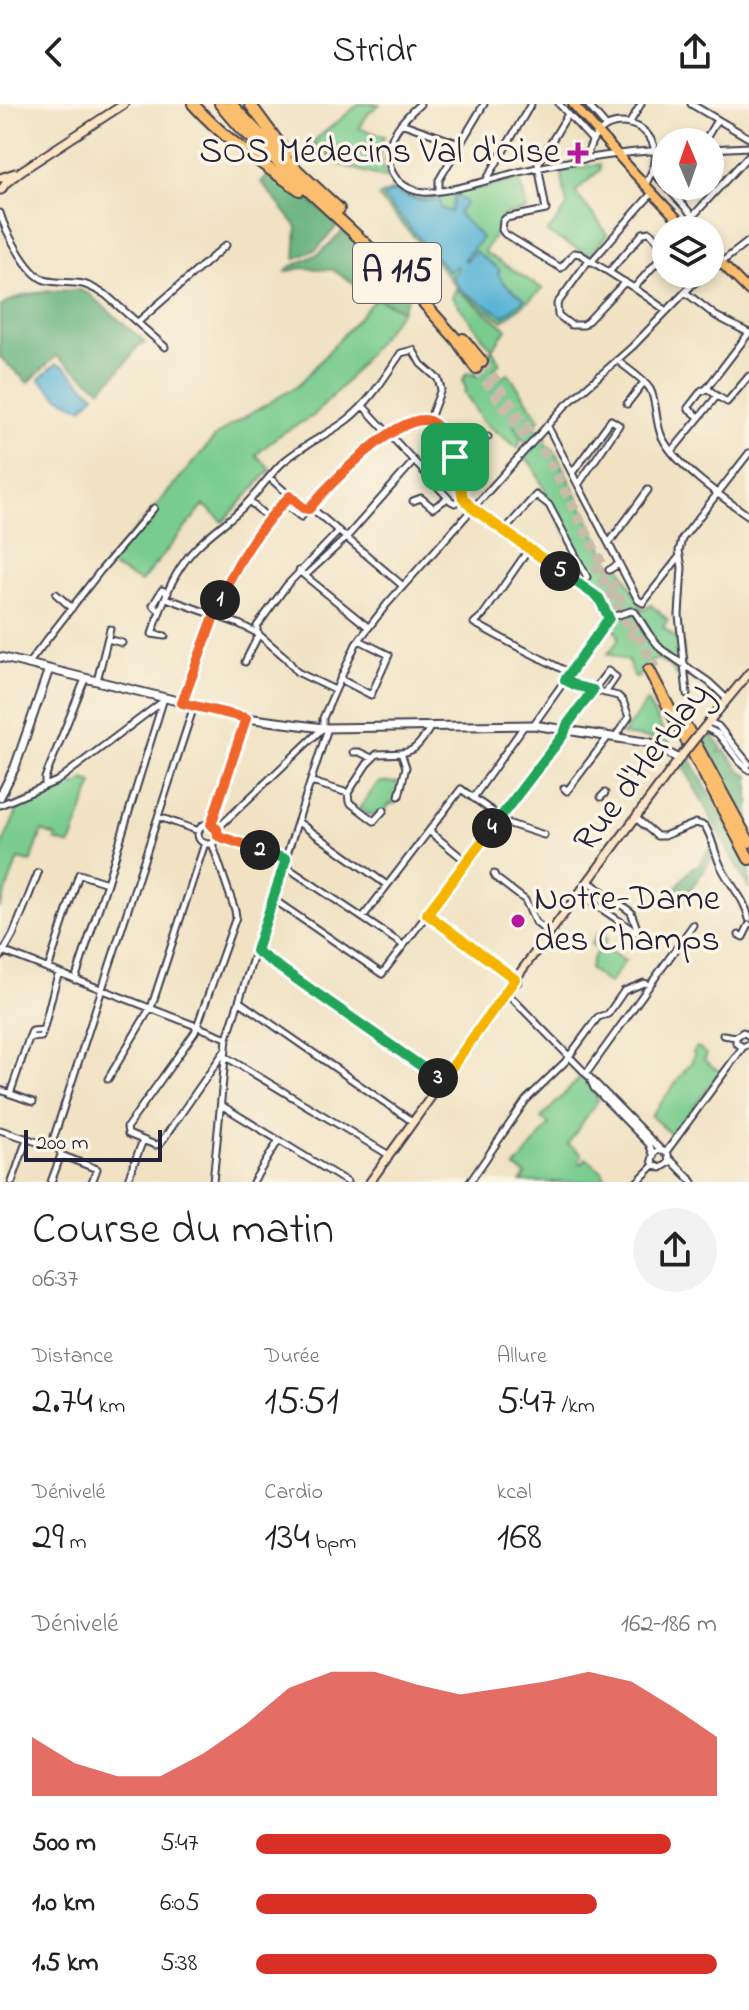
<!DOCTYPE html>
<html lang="fr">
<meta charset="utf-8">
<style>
:root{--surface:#fff;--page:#f2f2f2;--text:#222;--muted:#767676;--accent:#d93025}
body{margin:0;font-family:"Indie Flower",sans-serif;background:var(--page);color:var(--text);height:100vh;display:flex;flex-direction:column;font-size:30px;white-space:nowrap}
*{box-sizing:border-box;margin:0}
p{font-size:26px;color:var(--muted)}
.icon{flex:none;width:44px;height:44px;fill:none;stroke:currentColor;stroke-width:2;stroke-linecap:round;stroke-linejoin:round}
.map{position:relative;height:1078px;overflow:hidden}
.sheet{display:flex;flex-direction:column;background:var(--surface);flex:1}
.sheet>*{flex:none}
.needle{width:52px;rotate:358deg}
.controls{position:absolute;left:652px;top:24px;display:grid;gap:16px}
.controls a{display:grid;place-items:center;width:72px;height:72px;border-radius:50%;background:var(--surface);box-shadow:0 4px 12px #0003;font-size:40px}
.scale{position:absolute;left:24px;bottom:20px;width:138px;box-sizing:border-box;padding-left:8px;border:4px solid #22223b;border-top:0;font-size:22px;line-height:28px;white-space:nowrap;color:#22223b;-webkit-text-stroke:6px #fcf5e5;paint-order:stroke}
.pin{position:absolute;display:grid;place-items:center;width:68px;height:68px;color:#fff;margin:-34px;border-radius:16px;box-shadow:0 4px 12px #0006}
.km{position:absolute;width:40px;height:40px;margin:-20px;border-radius:50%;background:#222;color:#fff;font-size:22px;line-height:40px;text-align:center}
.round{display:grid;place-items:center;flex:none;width:84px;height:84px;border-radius:42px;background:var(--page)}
.headline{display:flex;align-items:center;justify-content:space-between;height:136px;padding:0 32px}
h1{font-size:44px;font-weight:600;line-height:60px}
.stats{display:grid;grid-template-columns:repeat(3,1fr);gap:12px;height:136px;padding:8px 32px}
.stats div{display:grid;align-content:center}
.stats b{font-size:40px;font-weight:600}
.stats small{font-size:22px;font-weight:400}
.stats p{font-size:22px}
.chart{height:224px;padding:16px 32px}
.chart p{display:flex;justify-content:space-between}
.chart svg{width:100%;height:144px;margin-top:8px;fill:var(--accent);opacity:.7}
ul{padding:0 32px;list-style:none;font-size:26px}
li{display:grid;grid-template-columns:128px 96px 1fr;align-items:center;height:60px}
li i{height:20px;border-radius:10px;background:var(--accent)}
header{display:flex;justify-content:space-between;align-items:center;height:104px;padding:0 32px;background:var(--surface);font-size:36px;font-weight:600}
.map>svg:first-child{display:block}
.green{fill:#79cc8e;stroke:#4e7764;stroke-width:2}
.forest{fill:#62b079;stroke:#42695a;stroke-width:2}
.water{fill:#58b4d6;stroke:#3d6b88;stroke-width:2}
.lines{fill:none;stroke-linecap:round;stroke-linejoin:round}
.motorway-tunnel{stroke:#c7bca8;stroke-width:10;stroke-dasharray:10 5;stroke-linecap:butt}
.minor-casing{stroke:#413f4f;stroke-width:9}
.tertiary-casing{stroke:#413f4f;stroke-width:11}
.secondary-casing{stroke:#413f4f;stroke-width:11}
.primary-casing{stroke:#413f4f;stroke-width:12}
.motorway-casing{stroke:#413f4f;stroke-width:14}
.minor{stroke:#fff;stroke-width:5}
.tertiary{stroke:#fff;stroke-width:7}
.secondary{stroke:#fde5c5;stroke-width:7}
.primary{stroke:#fabe6e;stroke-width:8}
.motorway{stroke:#fabe6e;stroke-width:10}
.secondary-bridge-casing{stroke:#413f4f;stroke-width:11;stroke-linecap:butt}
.secondary-bridge{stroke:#fde5c5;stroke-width:7}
.split-1-casing{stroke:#fff;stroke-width:16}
.split-2-casing{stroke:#fff;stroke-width:16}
.split-3-casing{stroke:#fff;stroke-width:16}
.split-4-casing{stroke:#fff;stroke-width:16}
.split-5-casing{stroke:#fff;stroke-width:16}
.split-6-casing{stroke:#fff;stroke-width:16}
.split-1{stroke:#f0652b;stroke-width:10}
.split-2{stroke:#f0652b;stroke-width:10}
.split-3{stroke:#22a559;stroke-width:10}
.split-4{stroke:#f5b400;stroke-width:10}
.split-5{stroke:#22a559;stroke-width:10}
.split-6{stroke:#f5b400;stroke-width:10}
.poi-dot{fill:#b5179e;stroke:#fcf5e5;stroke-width:3}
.labels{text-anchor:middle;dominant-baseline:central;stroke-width:7;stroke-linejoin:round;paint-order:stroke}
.shield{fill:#fcf5e5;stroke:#63616e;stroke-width:2}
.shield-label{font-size:34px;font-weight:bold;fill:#22223b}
.poi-label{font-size:36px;fill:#22223b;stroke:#fcf5e5;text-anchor:end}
.street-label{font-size:36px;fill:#22223b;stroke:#fcf5e5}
</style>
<header><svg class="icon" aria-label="back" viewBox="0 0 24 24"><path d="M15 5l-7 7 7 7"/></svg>Stridr<svg class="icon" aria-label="share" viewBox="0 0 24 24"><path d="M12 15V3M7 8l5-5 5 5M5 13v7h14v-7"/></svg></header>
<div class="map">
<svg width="749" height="1078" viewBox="0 0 749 1078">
<rect width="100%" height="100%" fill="#fcf5e5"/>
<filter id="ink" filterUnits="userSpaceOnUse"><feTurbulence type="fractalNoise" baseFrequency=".0125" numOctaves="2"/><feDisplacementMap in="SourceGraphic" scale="16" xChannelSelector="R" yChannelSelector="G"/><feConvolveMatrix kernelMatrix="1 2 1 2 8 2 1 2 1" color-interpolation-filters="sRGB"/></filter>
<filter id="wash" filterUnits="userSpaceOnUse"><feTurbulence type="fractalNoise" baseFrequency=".006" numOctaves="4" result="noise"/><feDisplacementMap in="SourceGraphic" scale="32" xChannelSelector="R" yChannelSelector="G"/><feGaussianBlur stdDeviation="1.8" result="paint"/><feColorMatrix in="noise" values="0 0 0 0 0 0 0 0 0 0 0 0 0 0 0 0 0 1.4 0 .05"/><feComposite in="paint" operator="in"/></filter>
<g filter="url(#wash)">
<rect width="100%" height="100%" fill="#f0e2c3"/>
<path class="green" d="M359,0H380L369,9L359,24L385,32C376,47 380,64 391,76L338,60L313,40L315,36Z
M600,60V66L576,87L577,91L599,118L607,131L593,147L596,151L595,154L547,129L567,103L561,67Z
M520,76L527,106L504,111L500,116L497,127L484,148L543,185L503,217L459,186L434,155L378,93L397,84C406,92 417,95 429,94Z
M456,185L507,225L492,245L500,259L495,264L502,273L508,269L540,315L534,321L550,346L553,345L556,350L612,463L619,460L643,506L651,501L668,516L663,523L683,541L685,567L676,571L671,563L657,555C647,559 641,562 638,574H635L628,557L608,550L619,535L610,511L588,473L533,362L522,350L528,342L513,320L521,334L518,344L483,318L464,288L466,284L462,277L467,269L477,272L473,266L485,258L492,245L452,193Z
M376,194L402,206L345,279L313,312L279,331L256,351L271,365L223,418L204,401L141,478L106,460L215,333L228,323L299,281Z
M647,597L673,646L653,635L622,631Z
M84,676L93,679L70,741L55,736L56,732L42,727L31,758L18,755L0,804V746L21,698L70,677L75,682Z
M379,678L402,679L396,699L390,700L385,706L372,712L359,705Z
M598,828L607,835L602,843L625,857L609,880L589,865L592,859L591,857L598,846L591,840Z
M697,943L707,950L704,956L720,968L673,1032L651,1012L692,957L694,950L693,948Z
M583,971L598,996L568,1040L582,1050L579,1057L582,1060L586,1054L602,1067L605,1074L611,1078H521L526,1070L515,1064L549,1021L541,1014Z"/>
<path class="forest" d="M271,69L306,93L338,121L317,145L295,155L297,123L261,78Z
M343,127L409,191L402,206L376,194L333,166L301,164L286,168L288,164L320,149Z
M80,186L89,190L144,237L145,240L139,241L126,259L101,285L56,252L28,279L0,253V203C23,186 52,187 80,186Z
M706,630L712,631L722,643L719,647V649L724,646L740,666L749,672V722L700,636Z
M689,652L749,763V785L682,660Z
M710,744L712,754L679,803L668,796L679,779L694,762L697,763Z"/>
<path class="water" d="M396,87C410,97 424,98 440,96V104L451,108L455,89L466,99L458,109L482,134L464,155L466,157L475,147L500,166L498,170L504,179L525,195L504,212L460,185L452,172L458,164L455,162L449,168L382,92Z
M56,260L64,263L95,291L82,304L58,293L39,275Z"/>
</g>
<g filter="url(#ink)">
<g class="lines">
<path class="motorway-tunnel" d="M482,258L548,354L655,564
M476,264L533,344
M595,460L635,538"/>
<g class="minor-casing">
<path id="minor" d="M420,0C404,14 385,34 389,57C391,75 405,86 423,88C446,90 494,74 519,68C567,57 617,48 666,46
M559,0L592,36
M587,0L606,22
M691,0L749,34
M568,10L538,60L546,106L506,114L503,117L502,126L505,130L561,164L574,149L580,150L634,184L667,207
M401,19L460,40
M629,20L641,0
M704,38L717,16
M710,45L749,43
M587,55C593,1 660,13 655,57C654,65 649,73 646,80
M652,67L693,112L749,51
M487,75L531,0
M439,87V76L484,0
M0,109C5,126 27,170 45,176C57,180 70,177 83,180C91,182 98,187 106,191L165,243
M589,156L557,200L558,211L571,221H584L625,178
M591,158L653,88
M710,167L749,137
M609,168L643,129L650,128L664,144L665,149L634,184
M685,188L716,212L749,229
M138,218L226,141
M617,256C627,265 643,274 650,285C657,297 655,319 662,333C675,361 723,394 749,412
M717,292L727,298L749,272
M627,300L644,278
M363,302L451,397L455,399L463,394
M699,313L688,304L702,286L704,287L707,284L749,229
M547,321L638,496L643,499L679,453
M672,347L717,292L707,284
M455,353L488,333
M572,369L611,316L619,321L578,381
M270,374L303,404L315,407L403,482
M249,397L269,415
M413,397L421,394L433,404L448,394
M283,399L301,413C324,388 389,314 425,317C433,317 439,324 443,331C448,338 452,345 455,352C459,364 459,386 464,394C466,398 469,400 472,404L599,494L609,514
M504,427L536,391L549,401L587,473L580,481
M609,439L648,386
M529,445L483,511L474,519L514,541L570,569
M609,466L619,460
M299,467L368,523
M306,471L346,434L414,357
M56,490L72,504
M166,494L239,520L257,529L286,554L297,568L335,586
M160,507L153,501L162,486L168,489
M609,514L631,507L635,508L649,530L661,545L709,578L727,595
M257,529V522L287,481L339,427
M165,532L152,530C161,505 169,478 185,457C199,437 221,423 239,407C255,393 266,375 280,361C300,342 326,332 347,316C370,298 385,273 401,249L413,246L421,260L438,275L441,285L429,317
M108,535L122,539
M245,558L259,530
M28,560L101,466L154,404
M340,575L371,591L389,551L359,536
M565,576L577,582L618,592L623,597L629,613L615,633
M97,577L110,525
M687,590L679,511L682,463L679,447L682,435L749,349
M183,598C210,521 231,451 290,392
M709,618L718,622L749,660
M534,620L609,514
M704,623L718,630L740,658L749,666
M353,648H359L372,654
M312,678L348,689L367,660L377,650C409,649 414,652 431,622
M45,682V674L85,575
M564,684L567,687L608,633
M348,689L349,698L374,717L384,706
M399,692L406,663L401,649
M601,693L605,689
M473,694L524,622
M0,701L57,677L162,598
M159,713L199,727
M636,714L657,732H664L696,719L705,722C712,733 714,746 719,758C727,779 745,793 749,815
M298,718L387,781
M198 730a10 10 0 1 1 20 0a10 10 0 1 1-20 0Z
M211,721L246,614
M217,725L323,624V614L356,540L387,500L564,303L632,243L692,181L706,170
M429,727L467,758
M218,732L286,755
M212,739L235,806L236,813L195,928L127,1023L128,1030L155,1041L160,1040L226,945
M285,762L403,841
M494,770L496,774L525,796L535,818L550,830
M579,790L639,830L631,808L588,777
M273,795L382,870L564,630L567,621L608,567L616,573L605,589
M427,810L518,878
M363,813L461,685L510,720L544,731
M739,831L743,833L749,821
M0,846L227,934
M256,847L442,977
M0,854L13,831L38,769
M48,865L79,770L107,779
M75,876L107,779L164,594
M506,888L661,1046L668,1050L669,1059L661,1064L654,1061L652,1056L655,1048L661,1046
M240,898L413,1018
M723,931L736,933
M29,934L32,927L43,926
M743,943L736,939V933L743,928L749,932
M226,953L389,1051
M586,970L693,821
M108,975L152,901L205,739
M591,977L594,984L649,1040L653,1050
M0,986L33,998
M10,990L29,934L41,933C48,912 51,890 59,869
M221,1001L347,1078
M0,1026L56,1044L60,1047L61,1051L97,1065L92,1078
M51,1042L194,602
M666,1048L743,943L749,940
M670,1055L693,1078
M12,1078L27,1035
M51,1078L61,1051
M127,1078L143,1036
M213,1078L227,934L328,624
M253,1078L279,1036
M470,1078L526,996L565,958L598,913L608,910L624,887L644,879L650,881
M637,1078L654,1061"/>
</g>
<g class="tertiary-casing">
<path id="tertiary" d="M0,553L246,614L323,624L533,621L651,639L679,655
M0,693L15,663L49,565"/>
</g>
<g class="secondary-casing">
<path id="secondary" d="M0,74L15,69
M1,86L6,79L21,67L124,0
M698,631L749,569
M370,1078L522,866L683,650"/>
</g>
<g class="primary-casing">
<path id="primary" d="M573,0C610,43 648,85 688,126
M710,148L749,187"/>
</g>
<g class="motorway-casing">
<path id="motorway" d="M193,0C224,35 262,60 300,86
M220,0L241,24L396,168L456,235L476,264
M231,0L271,42L339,105
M250,0L287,50
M463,235L482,258
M649,566L749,755
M682,615L749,738"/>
</g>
<use href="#minor" class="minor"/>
<use href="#tertiary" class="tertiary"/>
<use href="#secondary" class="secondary"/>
<use href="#primary" class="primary"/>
<use href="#motorway" class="motorway"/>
<g class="secondary-bridge-casing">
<path id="secondary-bridge" d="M683,650L698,631"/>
</g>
<use href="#secondary-bridge" class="secondary-bridge"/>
</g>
</g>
<g class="lines" filter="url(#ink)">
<g class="split-1-casing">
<path id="split-1" d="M220,496C237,457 260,422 290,392L303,404L309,405C326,383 400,307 429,317C442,322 450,341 455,353"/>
</g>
<g class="split-2-casing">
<path id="split-2" d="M220,496L182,599L246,614L211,721L217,725L218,732L260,746"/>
</g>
<g class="split-3-casing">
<path id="split-3" d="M260,746L286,755L256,847L438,974"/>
</g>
<g class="split-4-casing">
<path id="split-4" d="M438,974L442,977L515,875L427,810L492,724"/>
</g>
<g class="split-5-casing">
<path id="split-5" d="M492,724L564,630L567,621L593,586L577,582L565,576L609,514L599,494L560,467"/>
</g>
<g class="split-6-casing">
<path id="split-6" d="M455,353L463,394L472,404L560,467"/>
</g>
<use href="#split-1" class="split-1"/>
<use href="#split-2" class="split-2"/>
<use href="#split-3" class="split-3"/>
<use href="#split-4" class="split-4"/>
<use href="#split-5" class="split-5"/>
<use href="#split-6" class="split-6"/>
</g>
<g class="poi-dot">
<path d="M574 37h8v8h8v8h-8v8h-8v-8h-8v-8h8z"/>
<circle cx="518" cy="817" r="8"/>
</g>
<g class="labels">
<rect class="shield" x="353" y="139" width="88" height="60" rx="6"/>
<g class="shield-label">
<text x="397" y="169">A 115</text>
</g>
<g class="poi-label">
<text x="560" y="49">SOS Médecins Val d'Oise</text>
<text x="534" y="796" text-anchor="start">Notre-Dame<tspan x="534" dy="41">des Champs</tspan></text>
</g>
<g class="street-label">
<text transform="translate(643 664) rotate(-53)">Rue d'Herblay</text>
</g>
</g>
</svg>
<div class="controls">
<a><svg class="needle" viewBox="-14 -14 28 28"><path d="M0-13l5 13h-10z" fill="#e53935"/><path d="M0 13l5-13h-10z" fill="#767676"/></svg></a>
<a><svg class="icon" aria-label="layers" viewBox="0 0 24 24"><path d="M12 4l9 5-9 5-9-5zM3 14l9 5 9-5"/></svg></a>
</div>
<div class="scale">200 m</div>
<div class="pin" style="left:455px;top:353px;background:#1e9e55"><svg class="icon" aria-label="arrive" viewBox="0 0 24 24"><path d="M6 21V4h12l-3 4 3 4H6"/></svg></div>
<b class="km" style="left:220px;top:496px">1</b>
<b class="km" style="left:260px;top:746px">2</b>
<b class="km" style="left:438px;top:974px">3</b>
<b class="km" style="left:492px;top:724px">4</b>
<b class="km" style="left:560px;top:467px">5</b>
</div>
<section class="sheet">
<div class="headline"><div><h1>Course du matin</h1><p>06:37</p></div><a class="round"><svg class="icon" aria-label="share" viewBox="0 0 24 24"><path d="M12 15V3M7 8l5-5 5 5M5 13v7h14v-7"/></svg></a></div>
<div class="stats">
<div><p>Distance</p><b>2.74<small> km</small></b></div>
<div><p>Durée</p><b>15:51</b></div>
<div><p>Allure</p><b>5:47<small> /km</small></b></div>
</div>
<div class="stats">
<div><p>Dénivelé</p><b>29<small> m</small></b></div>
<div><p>Cardio</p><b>134<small> bpm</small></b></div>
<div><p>kcal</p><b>168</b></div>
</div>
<div class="chart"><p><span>Dénivelé</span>162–186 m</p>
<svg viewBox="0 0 160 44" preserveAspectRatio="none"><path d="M0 44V26L10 34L20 38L30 38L40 31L50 22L60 11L70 6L80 6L90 10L100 13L110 11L120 9L130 6L140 9L150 17L160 26V44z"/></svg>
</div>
<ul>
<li><b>500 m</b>5:47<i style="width:90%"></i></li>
<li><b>1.0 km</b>6:05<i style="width:74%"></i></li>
<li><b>1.5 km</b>5:38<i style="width:100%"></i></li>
</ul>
</section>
